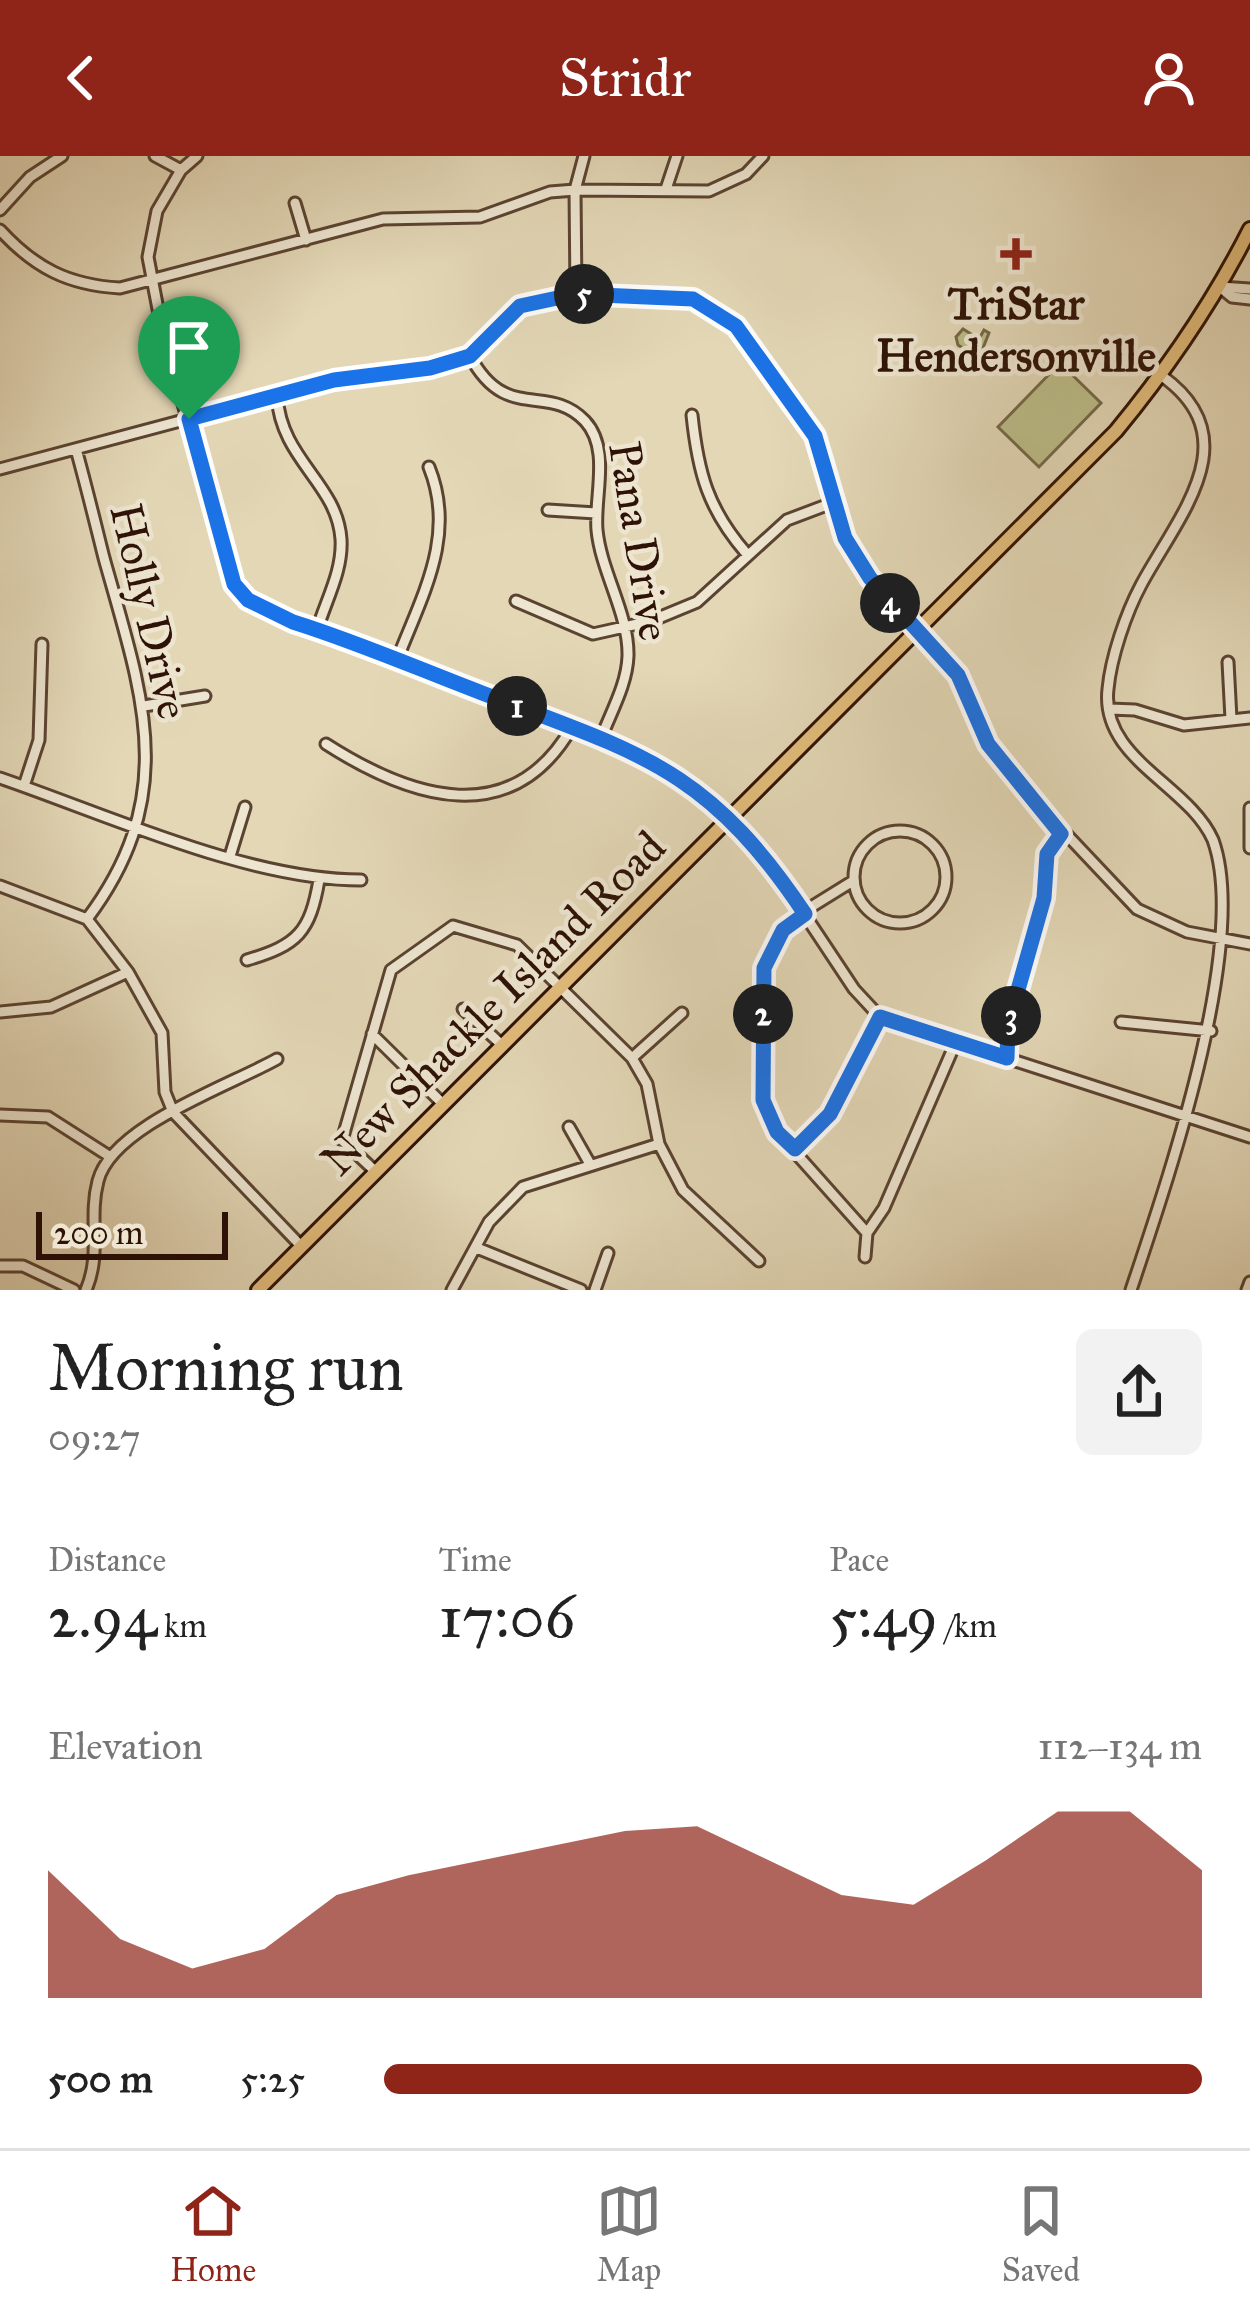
<!DOCTYPE html>
<meta charset="utf-8">
<style>
:root{--surface:#fff;--page:#f2f2f2;--text:#222;--muted:#767676;--line:#e0e0e0;--accent:#8f2418}
body{margin:0;font-family:"IM FELL Great Primer",serif;background:var(--page);color:var(--text);height:100vh;display:flex;flex-direction:column;font-size:45px;white-space:nowrap}
*{box-sizing:border-box;margin:0}
p{font-size:39px;color:var(--muted)}
.icon{flex:none;width:66px;height:66px;fill:none;stroke:currentColor;stroke-width:2;stroke-linecap:round;stroke-linejoin:round}
.map{position:relative;height:1134px;overflow:hidden}
.details{display:flex;flex-direction:column;background:var(--surface);flex:1}
.details>*{flex:none}
.scale{position:absolute;left:36px;bottom:30px;width:192px;box-sizing:border-box;padding-left:12px;border:6px solid #2e1205;border-top:0;font-size:33px;line-height:42px;white-space:nowrap;color:#2e1205;-webkit-text-stroke:9px #ede5d0;paint-order:stroke}
.pin{position:absolute;display:grid;place-items:center;width:102px;height:102px;color:#fff;margin:-123px -51px;border-radius:50% 50% 50% 0;rotate:-45deg;box-shadow:0 0 12px #0007}
.pin .icon{rotate:45deg}
.km{position:absolute;width:60px;height:60px;margin:-30px;border-radius:50%;background:#222;color:#fff;font-size:33px;line-height:60px;text-align:center}
.round{display:grid;place-items:center;flex:none;width:126px;height:126px;border-radius:18px;background:var(--page)}
.overview{display:flex;align-items:center;justify-content:space-between;height:204px;padding:0 48px}
h1{font-size:66px;font-weight:600;line-height:90px}
.metrics{display:grid;grid-template-columns:repeat(3,1fr);gap:18px;height:204px;padding:12px 48px}
.metrics div{display:grid;align-content:center}
.metrics b{font-size:60px;font-weight:600}
.metrics small{font-size:33px;font-weight:400}
.metrics p{font-size:33px}
.chart{height:336px;padding:24px 48px}
.chart p{display:flex;justify-content:space-between}
.chart svg{width:100%;height:216px;margin-top:12px;fill:var(--accent);opacity:.7}
ul{padding:0 48px;list-style:none;font-size:39px}
li{display:grid;grid-template-columns:192px 144px 1fr;align-items:center;height:90px}
li i{height:30px;border-radius:15px;background:var(--accent)}
header{display:flex;justify-content:space-between;align-items:center;height:156px;padding:0 48px;background:var(--accent);color:#fff;font-size:54px;font-weight:600}
.menu{display:flex;justify-content:space-around;align-items:center;height:168px;border-top:3px solid var(--line);background:var(--surface);font-size:33px;color:var(--muted)}
.menu a{display:grid;justify-items:center;gap:6px}
.menu .selected{color:var(--accent)}
.map>svg:first-child{display:block}
.green{fill:#bbbc88;stroke:#746746;stroke-width:3}
.lines{fill:none;stroke-linecap:round;stroke-linejoin:round}
.minor-casing{stroke:#5b4331;stroke-width:15}
.major-casing{stroke:#2e1205;stroke-width:18}
.minor{stroke:#ede5d0;stroke-width:9}
.major{stroke:#e2bc7b;stroke-width:12}
.route-casing{stroke:#fff;stroke-width:24}
.route{stroke:#1a73e8;stroke-width:15}
.poi-dot{fill:#8f2418;stroke:#ede5d0;stroke-width:4.5}
.labels{text-anchor:middle;dominant-baseline:central;stroke-width:9;stroke-linejoin:round;paint-order:stroke}
.poi-label{font-size:45px;font-weight:bold;fill:#2e1205;stroke:#ede5d0}
.street-label{font-size:45px;fill:#2e1205;stroke:#ede5d0}
</style>
<header><svg class="icon" aria-label="back" viewBox="0 0 24 24"><path d="M15 5l-7 7 7 7"/></svg>Stridr<svg class="icon" aria-label="person" viewBox="0 0 24 24"><circle cx="12" cy="8" r="4"/><path d="M4 21q1-7 8-7t8 7"/></svg></header>
<div class="map">
<svg width="1250" height="1134" viewBox="0 0 1250 1134">
<rect width="100%" height="100%" fill="#e3d7b6"/>
<filter id="stains"><feTurbulence type="fractalNoise" baseFrequency=".00167" numOctaves="4"/><feColorMatrix values="0 0 0 0 .2 0 0 0 0 .09 0 0 0 0 .02 0 0 0 .5 -.17"/></filter>
<radialGradient id="worn" r=".72"><stop offset=".6" stop-color="#630" stop-opacity="0"/><stop offset="1" stop-color="#630" stop-opacity=".3"/></radialGradient>
<path class="green" d="M963,173L979,183L984,174L989,177L979,202L958,189L956,181Z
M1060,207L1101,247L1039,311L998,271Z"/>
<g class="lines">
<g class="minor-casing">
<path id="minor" d="M155,0L181,14
M197,0L181,14L157,55L148,101L162,174L234,428L248,444L293,466L602,580L665,611L759,690L854,833L880,861L1250,981
M666,33L677,0
M295,47L306,84
M0,54L30,21L62,0
M0,74C35,112 68,129 120,132L383,63L480,61L550,36L575,34L709,35L746,18L763,0
M1220,131L1232,141L1250,143
M1220,131L1250,133
M576,138L575,34L584,0
M470,200C506,268 548,226 585,265C611,293 594,340 597,374C601,416 629,458 628,500C627,528 612,554 602,580
M277,240C281,304 337,327 341,383C343,415 326,444 317,474
M692,259C698,317 708,353 746,397
M76,293C86,329 95,366 104,402C142,538 181,638 87,763
M0,313L334,224L430,212L470,200L520,150L547,141L639,138L693,143L736,170L792,243L815,280L846,385L886,443L958,519L1002,610L1137,753L1187,776L1250,788
M548,354L596,357
M516,445L593,478L651,465L697,446L787,364L832,347
M397,504C422,439 457,380 429,311
M1228,506L1231,563
M144,550L205,540
M1110,553L1135,554L1184,569L1250,562
M326,588C412,643 512,675 572,571
M0,622C108,659 248,724 361,724
M24,630L39,584L42,488
M1250,652V692
M854 721a46 46 0 1 1 92 0a46 46 0 1 1-92 0Z
M230,700L245,651
M0,730L87,763L128,816L162,877L165,936L173,956L301,1090
M803,756L853,725
M805,759L783,774L765,812L763,944L777,976L867,1077
M247,804C298,789 310,776 319,724
M463,853L503,890
M0,856L51,851L128,816
M1121,866L1211,875
M372,878L444,949
M632,902L682,857
M1007,902L1008,870L1044,742L1047,698L1061,678
M0,959L48,961L109,1000
M569,971L590,1008
M795,993L830,958L880,861
M376,1016L342,984L391,814L453,770L517,789L632,902L647,928L659,988L683,1034L759,1105
M477,1092L581,1134
M865,1101L867,1077L884,1052L955,888
M0,1110H23L74,1134
M86,1134C102,1097 88,1063 98,1025C112,970 229,930 277,903
M452,1134L489,1066L523,1031L659,988
M595,1134L608,1097
M1131,1134C1166,1029 1250,787 1213,684C1188,628 1100,603 1108,533C1111,501 1126,457 1141,429C1178,360 1250,283 1162,220
M1247,1134L1250,1126"/>
</g>
<g class="major-casing">
<path id="major" d="M258,1134L1116,275C1168,212 1213,146 1250,73"/>
</g>
<use href="#minor" class="minor"/>
<use href="#major" class="major"/>
</g>
<g class="lines">
<g class="route-casing">
<path id="route" d="M576,138L693,143L736,170L815,280L845,382L870,422L958,519L988,588L1061,678L1047,698L1044,742L1008,869L1007,902L880,861L830,958L795,993L777,976L763,944L764,812L783,774L805,758C707,611 639,597 482,537C419,513 357,486 293,466L248,444L234,428L189,263L334,224L430,212L470,200L520,150Z"/>
</g>
<use href="#route" class="route"/>
</g>
<path class="poi-dot" d="M1010 80h12v12h12v12h-12v12h-12v-12h-12v-12h12z"/>
<g class="labels">
<g class="poi-label">
<text x="1016" y="147">TriStar<tspan x="1016" dy="52">Hendersonville</tspan></text>
</g>
<g class="street-label">
<text transform="translate(640 385) rotate(81)">Pana Drive</text>
<text transform="translate(150 455) rotate(77)">Holly Drive</text>
<text transform="translate(493 847) rotate(-45)">New Shackle Island Road</text>
</g>
</g>
<rect width="100%" height="100%" filter="url(#stains)"/>
<rect width="100%" height="100%" fill="url(#worn)"/>
</svg>
<div class="scale">200 m</div>
<div class="pin" style="left:189px;top:263px;background:#1e9e55"><svg class="icon" aria-label="arrive" viewBox="0 0 24 24"><path d="M6 21V4h12l-3 4 3 4H6"/></svg></div>
<b class="km" style="left:517px;top:550px">1</b>
<b class="km" style="left:763px;top:858px">2</b>
<b class="km" style="left:1011px;top:860px">3</b>
<b class="km" style="left:890px;top:447px">4</b>
<b class="km" style="left:584px;top:138px">5</b>
</div>
<section class="details">
<div class="overview"><div><h1>Morning run</h1><p>09:27</p></div><a class="round"><svg class="icon" aria-label="share" viewBox="0 0 24 24"><path d="M12 15V3M7 8l5-5 5 5M5 13v7h14v-7"/></svg></a></div>
<div class="metrics">
<div><p>Distance</p><b>2.94<small> km</small></b></div>
<div><p>Time</p><b>17:06</b></div>
<div><p>Pace</p><b>5:49<small> /km</small></b></div>
</div>
<div class="chart"><p><span>Elevation</span>112–134 m</p>
<svg viewBox="0 0 160 44" preserveAspectRatio="none"><path d="M0 44V18L10 32L20 38L30 34L40 23L50 19L60 16L70 13L80 10L90 9L100 16L110 23L120 25L130 16L140 6L150 6L160 18V44z"/></svg>
</div>
<ul>
<li><b>500 m</b>5:25<i style="width:100%"></i></li>
</ul>
</section>
<nav class="menu">
<a class="selected"><svg class="icon" aria-label="home" viewBox="0 0 24 24"><path d="M3 11l9-7 9 7M6 9v11h12V9"/></svg>Home</a>
<a><svg class="icon" aria-label="map" viewBox="0 0 24 24"><path d="M3 6l6-2 6 2 6-2v14l-6 2-6-2-6 2zM9 4v14M15 6v14"/></svg>Map</a>
<a><svg class="icon" aria-label="saved" viewBox="0 0 24 24"><path d="M7 4h10v16l-5-4-5 4z"/></svg>Saved</a>
</nav>
